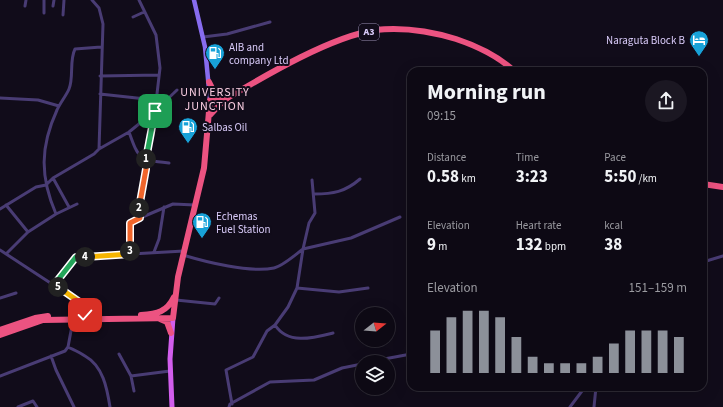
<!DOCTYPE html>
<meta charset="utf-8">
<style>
:root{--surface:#0d0914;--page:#1b1722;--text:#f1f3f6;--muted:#9a9aa0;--line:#2d2a34;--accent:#8c9099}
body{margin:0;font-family:"Source Sans 3",sans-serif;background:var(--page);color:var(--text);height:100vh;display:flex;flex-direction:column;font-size:15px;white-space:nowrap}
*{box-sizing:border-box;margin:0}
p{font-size:13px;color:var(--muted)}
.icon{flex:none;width:22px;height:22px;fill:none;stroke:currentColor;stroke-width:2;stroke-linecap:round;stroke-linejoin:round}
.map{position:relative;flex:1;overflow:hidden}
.details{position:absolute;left:407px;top:67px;width:300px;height:324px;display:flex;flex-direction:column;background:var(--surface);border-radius:12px;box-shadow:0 4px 16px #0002,0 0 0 1px var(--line)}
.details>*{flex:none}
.needle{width:26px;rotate:73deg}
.fabs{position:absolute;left:355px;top:307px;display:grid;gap:8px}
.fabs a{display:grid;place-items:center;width:40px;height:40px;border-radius:50%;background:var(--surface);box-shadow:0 4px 16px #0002,0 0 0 1px var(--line);font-size:20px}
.pin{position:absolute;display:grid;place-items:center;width:34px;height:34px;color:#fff;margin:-17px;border-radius:8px;box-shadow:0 2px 6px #0006}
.km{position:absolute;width:20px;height:20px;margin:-10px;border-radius:50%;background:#222;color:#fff;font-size:11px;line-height:20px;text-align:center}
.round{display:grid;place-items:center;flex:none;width:42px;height:42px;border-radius:21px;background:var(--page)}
.head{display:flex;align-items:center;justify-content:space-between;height:68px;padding:0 20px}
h1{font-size:22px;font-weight:700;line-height:30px}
.metrics{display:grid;grid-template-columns:repeat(3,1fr);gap:6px;height:68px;padding:4px 20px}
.metrics div{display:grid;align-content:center}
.metrics b{font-size:17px;font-weight:700}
.metrics small{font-size:11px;font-weight:400}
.metrics p{font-size:11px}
.chart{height:112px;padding:8px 20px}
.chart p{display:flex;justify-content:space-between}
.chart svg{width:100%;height:72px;margin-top:4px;stroke:var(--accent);stroke-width:6}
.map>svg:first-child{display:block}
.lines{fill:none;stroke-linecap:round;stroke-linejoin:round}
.street{stroke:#493c74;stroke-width:3}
.secondary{stroke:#876cef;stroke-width:4.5}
.primary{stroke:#d25eed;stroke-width:5}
.highway{stroke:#ec5381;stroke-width:6}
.split-1-casing{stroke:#fff;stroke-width:8}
.split-2-casing{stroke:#fff;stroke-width:8}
.split-3-casing{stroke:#fff;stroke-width:8}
.split-4-casing{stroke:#fff;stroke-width:8}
.split-5-casing{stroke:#fff;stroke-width:8}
.split-6-casing{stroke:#fff;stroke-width:8}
.split-1{stroke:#22a559;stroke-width:5}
.split-2{stroke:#f0652b;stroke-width:5}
.split-3{stroke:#f0652b;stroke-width:5}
.split-4{stroke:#f5b400;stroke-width:5}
.split-5{stroke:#22a559;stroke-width:5}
.split-6{stroke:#f5b400;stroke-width:5}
.labels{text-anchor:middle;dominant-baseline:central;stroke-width:4;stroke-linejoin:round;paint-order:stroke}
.shield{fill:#110c1a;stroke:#9d92b6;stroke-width:1}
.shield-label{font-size:10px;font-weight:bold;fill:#d9cbf9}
.poi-label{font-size:11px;fill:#d9cbf9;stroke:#110c1a;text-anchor:start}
.neighbourhood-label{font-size:12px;letter-spacing:1px;fill:#f9cde1;stroke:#110c1a}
</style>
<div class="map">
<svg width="723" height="407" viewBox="0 0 723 407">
<rect width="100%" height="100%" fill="#110c1a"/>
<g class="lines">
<path class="street" d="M44,0V13
M92,0L99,8L103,24L99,149
M25,6L26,0
M53,6L54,0
M63,15L64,0
M133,17L144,12
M203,37L227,34L270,22
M100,76L159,75
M100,94L155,100
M0,98L38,100L59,106
M129,132C139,160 139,160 169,163
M53,178L69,207
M312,180L315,213L309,223L303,249L351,238L400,217
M314,194C333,194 345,192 360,179
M6,205L28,232
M0,209L36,187L46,185L53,178L94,154L99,149L129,132L155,111L160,68L156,35L139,0
M56,214L77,204
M140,218L173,204L195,205
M0,250L81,303L86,310L85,315
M154,252L159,239L164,207
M7,253L28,232L56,214C40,177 40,147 57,110C60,103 66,96 69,89C74,77 69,61 75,49L101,47
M131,254L184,251
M183,255C206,262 250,273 274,268C283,266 295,255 303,249L297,288L339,292L368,288
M703,262L723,256
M54,285L76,257L131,254L130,223L140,218L139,209L146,169L145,161L155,111L177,90
M297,288L288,307L275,325C288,345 313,338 333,333
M0,298L16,293
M176,300L215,304L219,298
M73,320L68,347C74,350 79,352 85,356C103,366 107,388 110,407
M119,354L131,376L170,371
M51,356L56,370L74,407
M368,362L411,354
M0,376L65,351L68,347
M131,376L134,391
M232,404L226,370L253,357L267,331L275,325
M18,407L33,401L37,407
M229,407L230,404L270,382L314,380L342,368L362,364
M570,407L585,387
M594,407L596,387"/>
<path class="secondary" d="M194,0L205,47L210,100"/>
<path class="primary" d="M172,407L170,359L173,318"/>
<path class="highway" d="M209,82L213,90L225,97
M210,115L223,101L229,97C268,74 331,37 375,30C402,27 430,31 456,39C477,46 498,56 514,71
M703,184L723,187
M141,315C157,314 167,312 174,297
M160,319L167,322L171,333
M0,330L35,318L48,316
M0,335L43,320L173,318L178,277L204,168L210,100L229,97"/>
</g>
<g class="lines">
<g class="split-1-casing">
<path id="split-1" d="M146,159L155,111"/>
</g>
<g class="split-2-casing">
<path id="split-2" d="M139,208L146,169V159"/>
</g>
<g class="split-3-casing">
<path id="split-3" d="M130,251V223L140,218L139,208"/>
</g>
<g class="split-4-casing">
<path id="split-4" d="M85,257L131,254L130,251"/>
</g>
<g class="split-5-casing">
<path id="split-5" d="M58,287L54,285L76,257H85"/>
</g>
<g class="split-6-casing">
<path id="split-6" d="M58,287L81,303L86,310L85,315"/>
</g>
<use href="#split-1" class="split-1"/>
<use href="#split-2" class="split-2"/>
<use href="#split-3" class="split-3"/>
<use href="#split-4" class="split-4"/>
<use href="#split-5" class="split-5"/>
<use href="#split-6" class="split-6"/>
</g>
<defs>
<g id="hotel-pin" transform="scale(1)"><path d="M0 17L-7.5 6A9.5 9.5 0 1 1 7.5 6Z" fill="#18a2d8" stroke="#110c1a"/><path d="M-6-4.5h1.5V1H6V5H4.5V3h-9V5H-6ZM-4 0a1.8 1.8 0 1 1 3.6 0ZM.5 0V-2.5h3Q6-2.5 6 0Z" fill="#fff"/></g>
<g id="fuel-pin" transform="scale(1)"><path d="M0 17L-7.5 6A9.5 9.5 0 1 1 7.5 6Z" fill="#18a2d8" stroke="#110c1a"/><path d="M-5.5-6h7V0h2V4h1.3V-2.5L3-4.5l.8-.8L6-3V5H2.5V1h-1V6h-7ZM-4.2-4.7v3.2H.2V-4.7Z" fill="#fff"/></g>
</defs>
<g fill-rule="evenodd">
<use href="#hotel-pin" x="699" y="40"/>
<use href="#fuel-pin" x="215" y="53"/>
<use href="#fuel-pin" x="188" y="127"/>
<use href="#fuel-pin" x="202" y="222"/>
</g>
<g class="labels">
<rect class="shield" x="359" y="24" width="20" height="16" rx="3"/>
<g class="shield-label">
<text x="369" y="32">A3</text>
</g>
<g class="poi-label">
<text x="685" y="40" text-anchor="end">Naraguta Block B</text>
<text x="229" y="47">AIB and<tspan x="229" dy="13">company Ltd</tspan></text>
<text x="202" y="127">Salbas Oil</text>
<text x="216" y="216">Echemas<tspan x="216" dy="13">Fuel Station</tspan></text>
</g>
<g class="neighbourhood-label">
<text x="215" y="92">UNIVERSITY<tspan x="215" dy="14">JUNCTION</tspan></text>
</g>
</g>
</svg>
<div class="fabs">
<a><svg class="needle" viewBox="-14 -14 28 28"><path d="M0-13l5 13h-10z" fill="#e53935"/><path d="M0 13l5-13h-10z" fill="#9a9aa0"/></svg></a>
<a><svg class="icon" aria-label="layers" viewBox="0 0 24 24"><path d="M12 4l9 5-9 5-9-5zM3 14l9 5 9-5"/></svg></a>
</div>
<div class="pin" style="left:155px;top:111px;background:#1e9e55"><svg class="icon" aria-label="arrive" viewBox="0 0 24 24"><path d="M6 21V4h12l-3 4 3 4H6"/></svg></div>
<div class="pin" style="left:85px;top:315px;background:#d93025"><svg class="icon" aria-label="check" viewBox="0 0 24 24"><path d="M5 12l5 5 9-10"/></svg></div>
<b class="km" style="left:146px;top:159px">1</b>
<b class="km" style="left:139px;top:208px">2</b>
<b class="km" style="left:130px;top:251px">3</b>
<b class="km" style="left:85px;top:257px">4</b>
<b class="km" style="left:58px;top:287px">5</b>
<section class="details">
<div class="head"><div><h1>Morning run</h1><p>09:15</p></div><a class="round"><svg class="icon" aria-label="share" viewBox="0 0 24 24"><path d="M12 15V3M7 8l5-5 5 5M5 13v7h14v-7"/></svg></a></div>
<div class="metrics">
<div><p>Distance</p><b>0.58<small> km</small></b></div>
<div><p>Time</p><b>3:23</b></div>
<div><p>Pace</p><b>5:50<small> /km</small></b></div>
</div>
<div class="metrics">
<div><p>Elevation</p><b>9<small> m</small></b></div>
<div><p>Heart rate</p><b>132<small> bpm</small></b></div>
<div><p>kcal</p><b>38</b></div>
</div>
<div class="chart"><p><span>Elevation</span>151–159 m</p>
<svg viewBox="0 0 160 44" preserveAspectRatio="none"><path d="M5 44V18M15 44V10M25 44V6M35 44V6M45 44V10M55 44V22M65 44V34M75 44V38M85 44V38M95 44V38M105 44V34M115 44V26M125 44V18M135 44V18M145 44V18M155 44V22"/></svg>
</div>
</section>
</div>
